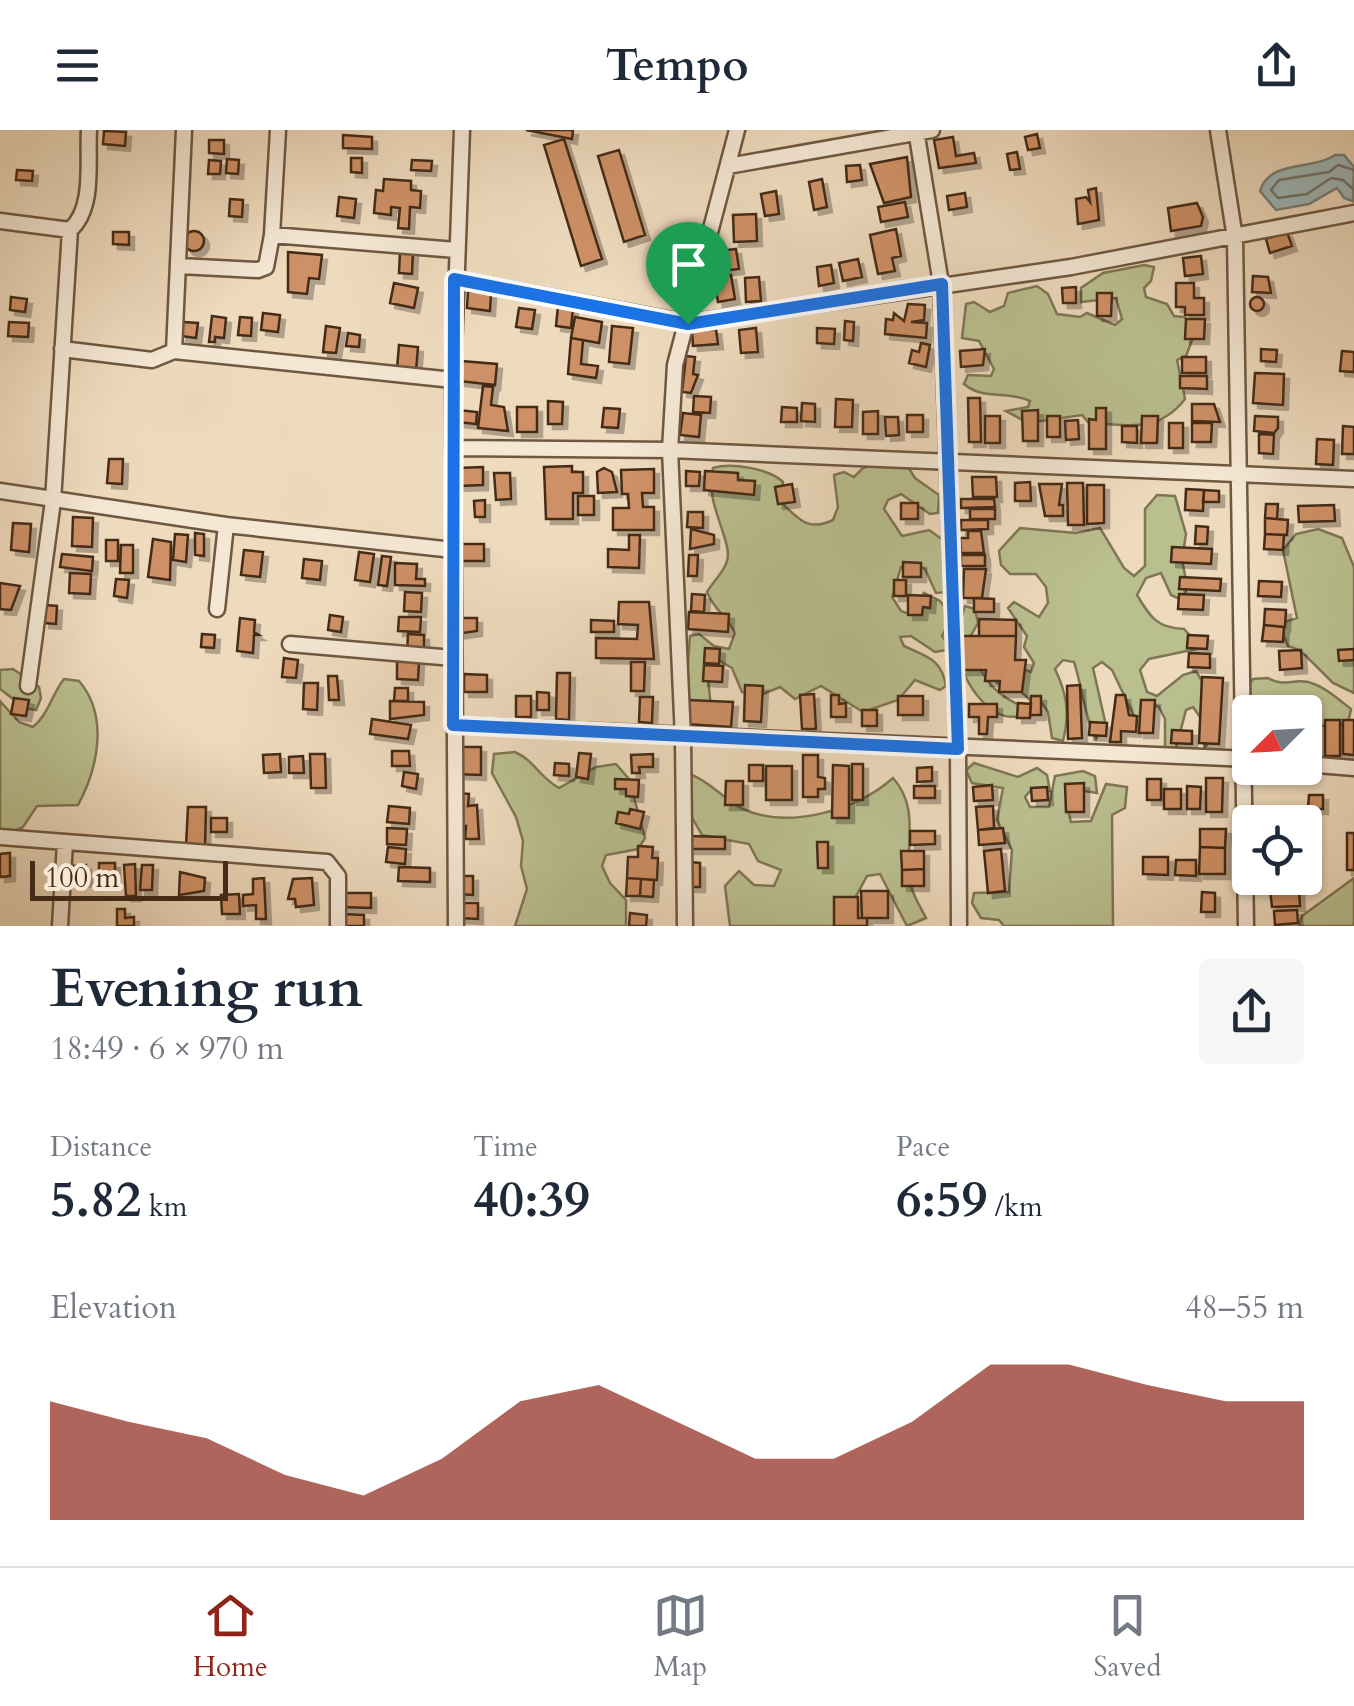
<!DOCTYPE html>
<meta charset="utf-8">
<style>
:root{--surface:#fff;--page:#f6f6f7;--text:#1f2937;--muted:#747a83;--line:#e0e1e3;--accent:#8f2418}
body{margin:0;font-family:Cardo,serif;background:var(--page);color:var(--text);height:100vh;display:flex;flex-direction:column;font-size:38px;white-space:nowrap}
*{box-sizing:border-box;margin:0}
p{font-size:32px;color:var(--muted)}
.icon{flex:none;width:55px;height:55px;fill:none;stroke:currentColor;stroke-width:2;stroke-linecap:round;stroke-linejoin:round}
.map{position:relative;height:796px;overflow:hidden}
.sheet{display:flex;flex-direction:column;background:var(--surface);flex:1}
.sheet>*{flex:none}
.needle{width:65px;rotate:246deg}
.buttons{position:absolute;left:1232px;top:565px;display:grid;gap:20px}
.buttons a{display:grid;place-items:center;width:90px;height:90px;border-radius:10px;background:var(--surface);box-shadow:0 2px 8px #0004;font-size:50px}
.scale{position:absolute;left:30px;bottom:25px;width:198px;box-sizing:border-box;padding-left:10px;border:5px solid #442c17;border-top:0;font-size:28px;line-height:35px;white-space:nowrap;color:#442c17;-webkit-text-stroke:8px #f4e7d4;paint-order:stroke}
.pin{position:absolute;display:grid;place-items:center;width:85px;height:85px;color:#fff;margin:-102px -42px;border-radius:50% 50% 50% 0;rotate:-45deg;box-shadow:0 0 10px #0007}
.pin .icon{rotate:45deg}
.round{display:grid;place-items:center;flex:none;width:105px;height:105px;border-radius:10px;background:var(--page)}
.overview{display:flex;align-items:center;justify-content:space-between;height:170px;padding:0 50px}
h1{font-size:55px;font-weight:800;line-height:75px}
.metrics{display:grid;grid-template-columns:repeat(3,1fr);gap:15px;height:170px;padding:10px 50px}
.metrics div{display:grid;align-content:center}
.metrics b{font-size:50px;font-weight:800}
.metrics small{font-size:28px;font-weight:400}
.metrics p{font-size:28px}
.chart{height:280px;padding:20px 50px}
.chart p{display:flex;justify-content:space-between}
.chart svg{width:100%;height:180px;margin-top:10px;fill:var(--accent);opacity:.7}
header{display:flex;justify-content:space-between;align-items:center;height:130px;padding:0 50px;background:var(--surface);font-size:45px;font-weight:800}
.tabs{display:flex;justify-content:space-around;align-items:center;height:140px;border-top:2px solid var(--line);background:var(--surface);font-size:28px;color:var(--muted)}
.tabs a{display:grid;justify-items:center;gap:5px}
.tabs .on{color:var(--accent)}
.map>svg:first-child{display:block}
.green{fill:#babf90;stroke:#7f7654;stroke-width:2.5}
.water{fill:#9db8bb;stroke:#798079;stroke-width:2.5}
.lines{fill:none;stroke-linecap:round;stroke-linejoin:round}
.shore{stroke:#707269;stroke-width:2.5}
.building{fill:#ce9066;stroke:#442c17;stroke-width:2.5;filter:url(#shadow)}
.minor-casing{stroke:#6e5840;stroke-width:19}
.minor{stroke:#f4e7d4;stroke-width:14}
.route-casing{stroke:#fff;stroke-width:20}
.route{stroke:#1a73e8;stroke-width:12}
</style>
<header><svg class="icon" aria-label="menu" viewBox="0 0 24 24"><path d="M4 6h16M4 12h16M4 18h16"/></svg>Tempo<svg class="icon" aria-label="share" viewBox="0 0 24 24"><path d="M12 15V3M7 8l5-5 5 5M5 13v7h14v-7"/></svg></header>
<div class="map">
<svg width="1354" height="796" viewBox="0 0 1354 796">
<defs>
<filter id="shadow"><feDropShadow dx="5" dy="5" stdDeviation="0" flood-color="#0004"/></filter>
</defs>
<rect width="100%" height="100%" fill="#eedabd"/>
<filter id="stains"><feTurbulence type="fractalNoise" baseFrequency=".002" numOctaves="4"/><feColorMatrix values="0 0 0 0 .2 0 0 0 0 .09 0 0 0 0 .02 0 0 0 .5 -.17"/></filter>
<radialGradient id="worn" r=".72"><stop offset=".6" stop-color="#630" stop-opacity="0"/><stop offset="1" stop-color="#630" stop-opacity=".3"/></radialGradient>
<path class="green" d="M1144,135L1154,137L1151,151L1144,158L1146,167L1167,174L1174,186L1184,187L1197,197L1186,226L1177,230L1185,269C1158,304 1126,295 1088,292L1082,285L1028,293L1006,281L1028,277L1030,271C1007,260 984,271 964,254L968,245L991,246L994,239L979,211L962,208L966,174L974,172L990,182L1004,176L1008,163L1037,156L1048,164L1057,184L1080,187L1087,183L1115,195L1122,189L1116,168L1081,172V158L1103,143Z
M891,329L905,332L915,348L939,365L938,383L930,384L901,364L888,370L884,379L902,406L929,400L943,410L946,462L936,463L925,439L913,434L901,437L892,467L901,481L912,485L924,463L940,471L952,486L942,506L952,519L935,522L911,506L900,507L904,516C927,527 941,528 946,556L940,560L915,550L898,570L863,582L821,556L795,569L780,557L763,564L742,562L732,538L715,528L707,538L711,578L694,577L686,560L690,506L699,504L714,516L729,519L735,503C727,486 714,480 707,462C712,453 722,444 726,434C736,414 703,374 713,338C731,332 770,339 783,352L780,371C798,389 808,402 833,390L838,377L834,345L844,342L854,347L863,338Z
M1157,365L1175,366L1186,404L1182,430L1187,455L1184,471L1171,465L1161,443L1146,448L1137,465C1150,487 1157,498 1184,499L1201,518L1149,529L1140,540L1147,562L1157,566L1183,545L1196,541L1209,563L1212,609L1205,617L1200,587L1193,577L1186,580L1176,618L1165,617V589L1159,577L1147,572L1145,587L1134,586L1112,540L1102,532L1093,538L1105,591L1096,609C1085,589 1082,556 1074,532L1063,530L1055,539C1067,564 1070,584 1063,611L1052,608L1048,582L1040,570L1029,569L1017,558L997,553L993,508L1010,504L1017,537L1031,542L1034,533L1024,517L1027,506L1008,478L1014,472L1039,487L1048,473L1046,457L1036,444H1010L1001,435L999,421L1020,398L1076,403L1100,398L1124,438L1134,446L1145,436V379Z
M1318,399L1342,408L1354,437V563L1333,553L1300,520L1288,516L1279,494L1297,488L1283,420L1296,404Z
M965,476L975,479L978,493L969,509C979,542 988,561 1021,576L1023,585C991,596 963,552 958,525C955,510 960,491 965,476Z
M13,539L39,557L41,568L36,580L25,578L0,559V540Z
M1268,548C1283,557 1292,549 1308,552C1324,556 1338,569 1351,579L1348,593C1334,597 1310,600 1305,582L1253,573L1247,557L1253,549Z
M64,549L79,551C109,586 98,638 78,675L37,676L23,697L0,708V571L19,592L33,597C48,585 52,564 64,549Z
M515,622C535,631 540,648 559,658L596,637L616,634L629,649L645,708L638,719L606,725L602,736L610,753L626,770V796H515L527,759L521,736L523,711L516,687L492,643L494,624Z
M974,633L1018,647L1037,638L1047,645L1050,661L1038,664L1031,660L1025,667L1030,677H1049L1055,646L1083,641L1095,646L1097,663L1078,660L1068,681L1071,692L1091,691L1106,654L1127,657L1125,678L1112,685L1113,796H1004L999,790L981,788L972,773L974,763L1009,762L1012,720L997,690L1003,658L972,653L966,640Z
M692,645C712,653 724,670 743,679C789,700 857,680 893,648C920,678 905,714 910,750C911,763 920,776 926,788L907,796L880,744L867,746L840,796H730L725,756L739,741L754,755L774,756L781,740L758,731L749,714L702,705L686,677Z
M1354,748V796H1299L1302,786Z"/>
<path class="water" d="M1335,25H1344L1354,37L1353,71L1344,68L1337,58L1309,74L1276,80L1260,61C1270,29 1311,41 1335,25Z"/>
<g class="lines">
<path class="shore" d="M1354,40L1338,35L1329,42L1279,50L1271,60L1278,68L1307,64L1331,48L1343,50L1354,60"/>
</g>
<path class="building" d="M526,0H573L572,9Z
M104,1L126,2L125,16L103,14Z
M1037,4L1040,18L1028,20L1025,7Z
M343,5L372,7V19L343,18Z
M953,7L956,26L974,23L976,33L939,38L934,10Z
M564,9L602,129L581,136L544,15Z
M209,10H224V24L209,23Z
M619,20L645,105L624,112L598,26Z
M1017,22L1020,39L1010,40L1007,24Z
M907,27L911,67L884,73L870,34Z
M351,28H362V43L351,42Z
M227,29L239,30L238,44L226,43Z
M209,30L221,31L220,44H208Z
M412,30L432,31L431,41L411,40Z
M860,35L862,50L847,52L846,36Z
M17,40L33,41L32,51L16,50Z
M384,49L411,51V60L421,61L420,78L410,77L409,99L398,98L400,78L391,77V85L374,83L376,60L383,61Z
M822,49L827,77L814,80L809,52Z
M1096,58L1099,90L1078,94L1076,69L1086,67L1090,72L1088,60Z
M776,61L779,84L765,86L761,64Z
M965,63L967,77L949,80L947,66Z
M339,67L356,69L354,88L337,86Z
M230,69L243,70L242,87L229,86Z
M905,72L908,87L881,92L878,77Z
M1197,73L1203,87L1201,96L1171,101L1168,78Z
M756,84L757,111L734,112L733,85Z
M896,99L901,126L892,128L895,141L878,144L870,105Z
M184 111a10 10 0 1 1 20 0a10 10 0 1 1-20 0Z
M113,102H129V115L113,114Z
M1287,102L1292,116L1270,123L1266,109Z
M736,119L739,139L721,141L719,121Z
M288,122L322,125L319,149L309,148L307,164L288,162Z
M400,122H413L412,144L399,143Z
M1201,126L1203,144L1185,146L1183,128Z
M858,129L862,147L843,151L839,133Z
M831,135L834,153L819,156L817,137Z
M731,145L735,169L718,172L714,148Z
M1253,146L1268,147L1271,163L1252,162Z
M759,147L761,171L746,172L745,148Z
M394,153L418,158L414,178L390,173Z
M1176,153H1194V168H1204V185H1185V177H1176Z
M1076,157V173H1063L1062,158Z
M468,161L491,163L490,181L467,178Z
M1097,163H1112L1111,186H1097Z
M1250 174a7 7 0 1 1 14 0a7 7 0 1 1-14 0Z
M11,167L27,169L25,182L10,180Z
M908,174L925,175L924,190L911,192L927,193L926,208L885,204L886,189L893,190L894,183L904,191Z
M558,176L573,178L571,198L556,196Z
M519,178L535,180L532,199L516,197Z
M263,183L280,185L278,202L261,200Z
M212,186L226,188L224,208L215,207V212H209Z
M240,187L252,188L251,206L238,205Z
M575,187L602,192L599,213L571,208Z
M1186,189H1205L1204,209H1185Z
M845,191L854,192L853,211L844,210Z
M9,192L29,193L28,207L8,206Z
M183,192L198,193L196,208L181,206Z
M326,196L340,198L336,223L323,222Z
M612,196L633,198L629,234L609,232Z
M756,198L758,222L741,223L739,200Z
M817,198L835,199L834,214L817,213Z
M716,199L718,214L693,216L692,201Z
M348,203L360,205L359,217L346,216Z
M571,208L583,210L581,234L598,236L596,248L568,244Z
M921,213L930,215L926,237L909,233L912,220L919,222Z
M399,215L418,217L416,241L397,239Z
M985,219L983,235L961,237L960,221Z
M1261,219L1277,220L1276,232L1261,231Z
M1342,221L1354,222V242L1340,241Z
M686,226L695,227L693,244L698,245L691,263L682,262Z
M1182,227H1206V243H1182Z
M461,231L497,234L495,255L459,251Z
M1255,243L1284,244L1283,275L1253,273Z
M1180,246H1207V259L1180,258Z
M483,256L493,257L491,275L504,277L508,301L478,298Z
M694,266L711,267L710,283L693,282Z
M968,268H980L981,312H969Z
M836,269L853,270L852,297H835Z
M548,271L563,272L562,294H548Z
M802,273L815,274V292L801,291Z
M1192,274H1214L1220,292L1192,291Z
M517,277H537V302H517Z
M782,277L797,278V292H781Z
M604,278L620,279L618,298L602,297Z
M1096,278H1106V319H1089V289L1096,290Z
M458,280L477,282L476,294L457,292Z
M1038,280V311H1023L1022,281Z
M878,281V304H863V282Z
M683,283L701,285L699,307L680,305Z
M907,285H923V302H907Z
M985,286H1000V313H985Z
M1047,286H1060V307H1047Z
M1142,286H1158L1157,313H1141Z
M1255,286L1278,287V298L1274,303L1254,301Z
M885,287H898L899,305L886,306Z
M1078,290L1079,309L1066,310L1065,291Z
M1169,293H1183V318H1169Z
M1192,293H1212L1211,312H1192Z
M1122,296H1137V313L1122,312Z
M1343,296L1354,297V324H1342Z
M1259,304L1274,305L1273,324L1259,323Z
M1317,309L1334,310L1333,335L1316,334Z
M109,329H123L122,354L107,353Z
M572,336V342H583V363H573V389H546L544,337Z
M483,337V355L458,356L457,338Z
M604,338L612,342L617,362L598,363L597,342Z
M654,339V363H642L643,377H654V400H613V378H629L628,364H622L621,340Z
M686,341L700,342L699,356H686Z
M705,341L738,343V350L755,351L754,365L704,360Z
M494,343H510L511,369L496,370Z
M972,347H996L997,367H973Z
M1030,352L1031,371H1015V353Z
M1067,353H1083L1084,395H1068Z
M792,354L795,372L778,374L775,357Z
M1039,354H1062L1059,375H1063V386H1045Z
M1087,355H1104V393L1087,394Z
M1186,359L1204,360L1203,381L1185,380Z
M1204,360L1219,361V372H1203Z
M578,366H594V385H578Z
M961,369H994L995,377L961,378Z
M485,370V387H475L474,371Z
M901,373H918V389H901Z
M1266,374H1278L1277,389L1265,388Z
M1334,375L1335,391L1299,392L1298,376Z
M970,379H995V389H970Z
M688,382H703V398L687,397Z
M73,387L93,388L92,417L72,416Z
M1265,388L1288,390L1287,405L1265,404Z
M961,390H988V399L961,400Z
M13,393L31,394L29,422L11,420Z
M1196,396L1208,397L1207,414H1195Z
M691,399L714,405V414L690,419Z
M968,401H981L984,423H961L960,408H968Z
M195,403L204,404V426L195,425Z
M175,404L188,405L186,432L173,430Z
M1265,404L1284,405L1283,420L1264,419Z
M629,405H640L639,438L608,437V419L629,420Z
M153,409L171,412L170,450L148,447Z
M106,410H118V431H106Z
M460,414H484V431H460Z
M121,415H133V443H120Z
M1172,417L1212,419L1211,434L1171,432Z
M244,420L263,422L260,447L241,445Z
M359,422L374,424L370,452L355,450Z
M62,424L93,427L92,441L60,437Z
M689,425H698L697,446H688Z
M961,425H985V436H961Z
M382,426L391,427L387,456L378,455Z
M304,429L322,431L320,450L302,448Z
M903,432L921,433V447H903Z
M395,433L417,434L416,449H425V456L395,455Z
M964,439H986L982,468H963Z
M70,443L91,444L90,464L69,463Z
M1180,447L1221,449L1220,461L1179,459Z
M116,449L129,450L127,468L114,466Z
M894,450H906V466H894Z
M1259,451L1282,452L1281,467L1258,466Z
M0,453L20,456L11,480L0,479Z
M405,462L422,463L421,482L404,481Z
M692,464L705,465L704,482L691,481Z
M1179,464L1204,465L1203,480L1178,479Z
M908,465L931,466L930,478L923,477L922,485H908Z
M974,468L994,469V482H974Z
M619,472H649L654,529L596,528V508L637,509L638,495L618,494Z
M45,475L57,476L56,494L44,493Z
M1265,479L1286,480L1285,497L1264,495Z
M689,482L729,484L728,502L688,499Z
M330,485L343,487L341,502L328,500Z
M399,487H421L420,502L398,501Z
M240,488L255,490L254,502L259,505H254L253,523L237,521Z
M455,488H477V501L455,504Z
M979,489L1016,490V506H979Z
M591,490L614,491V502H591Z
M1264,495L1284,497L1283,512L1262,511Z
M202,504L215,505L214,518L201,517Z
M408,504L424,505V523L407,522Z
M1188,505L1208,506L1207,519L1187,518Z
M961,506H1016L1015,530H1026L1022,562H999L1000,551H985L986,540H961Z
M705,518L720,519L719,534L704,533Z
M1354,519V530L1339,531L1338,520Z
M1301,520L1302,538L1280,540L1279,521Z
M1189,523L1210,524V538L1188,537Z
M284,528L298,530L296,548L282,547Z
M397,531H419L418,550L397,549Z
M631,532H645L644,561H631Z
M704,535L723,536L722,552L703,551Z
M557,543H570L569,590L556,589Z
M464,544L487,545V562H464Z
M328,546H337L339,570H329Z
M1202,547L1223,548L1219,614L1199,613Z
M304,553H318L317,580L303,579Z
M745,555L763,556L761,592L744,591Z
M1080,555L1082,608L1068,609L1067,556Z
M395,558H408V571H394Z
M537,562L549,563V580H537Z
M814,564L816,599H802L800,565Z
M831,565H839V574L846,573V587H831Z
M1116,565H1125L1129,585L1137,586L1136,602L1121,601V612H1110Z
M516,566H531V587H516Z
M898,566H923V585H898Z
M1031,566H1041V585H1030Z
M640,567H653L652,593L639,592Z
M14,568L29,570L26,586L11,584Z
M688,570L733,572L731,597L686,594Z
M1141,570H1155L1153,603H1139Z
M390,571L424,572V585L390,589Z
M1018,573L1031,574L1030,588H1017Z
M969,574H997V587H988L987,604H979V587H969Z
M862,580H877V596H862Z
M372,589L411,595L408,609L370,604Z
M1325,590H1340V626H1325Z
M1343,590H1354V625L1343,624Z
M1090,592L1107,593L1106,606L1089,605Z
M1305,592H1318L1319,625H1305Z
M1172,600L1192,601V614L1171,613Z
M455,617H481V645L455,644Z
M392,621H409L410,636H392Z
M579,623L591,624L588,649L576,647Z
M280,624L281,642L264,643L263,625Z
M310,624H325L326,658H311Z
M653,624V637H639L640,643H632L631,625Z
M803,625H818V647L825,648V659H818V667H803Z
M303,626L304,643H289V627Z
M555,633L569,634V646L554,645Z
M852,634H863V670H852Z
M749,635H763V651H749Z
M833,635L849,636V688H832Z
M766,636H792V670H766Z
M932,637V651L917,652V638Z
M404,642L418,644L416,659L402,656Z
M1206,648H1223L1222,682H1206Z
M615,649L639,650L638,667L626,666V659H615Z
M1147,649H1161V670H1147Z
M726,651H743V675H725Z
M1084,653V682H1066L1065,654Z
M992,655L993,670L974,671L973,657Z
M914,656H935V668H914Z
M1187,656L1201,657L1200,679H1187Z
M1047,657L1048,670L1032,671L1031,658Z
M1164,659H1181V679H1164Z
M456,663L469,664L468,676L477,675L479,709H465L466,696L458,697Z
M1309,665H1323V679H1308Z
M389,676L410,678L409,694L387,692Z
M993,676L994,698L978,700L976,677Z
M188,677H206L205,717L186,716Z
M630,679L644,682L640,699L616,693L618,682L629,684Z
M1260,679L1289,680V692L1260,691Z
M211,688H227V702H211Z
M387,698L407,699L406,715L387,714Z
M1003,698L1005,713L979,715L978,700Z
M1200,699H1226L1225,718L1200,717Z
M910,701H935V714L910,715Z
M1347,703H1354V740H1347Z
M687,706L725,707V719H687Z
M817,712H828V738H818Z
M638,716L653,717L652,728H658L657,750L627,748L628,727H638Z
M388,717L406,719L405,734L386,732Z
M1200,717L1225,718V744H1199Z
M1001,719L1005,761L988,763L984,721Z
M901,721H924V739L902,740Z
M10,723V746L0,747V724Z
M1143,727H1168V745L1143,744Z
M1176,730H1196V746L1175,745Z
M689,732L700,733V757H689Z
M99,733H115V749L99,748Z
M135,734L136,766H126L124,735Z
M86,735L87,751L72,752V736Z
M142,735H153L152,760H140Z
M399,737L430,738V752L398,751Z
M924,739V756H902V740Z
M180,742L205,748L204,761L179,765Z
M460,746H473V765L459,764Z
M264,748L266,789H256V775L243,776V765L253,764V749Z
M312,748L314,775L296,777L295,769H288L293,749Z
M627,748L641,749L640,766H626Z
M641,749L654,750L653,767L640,766Z
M1299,759L1300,776L1272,777L1270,760Z
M861,761H888V788H862Z
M1202,762L1215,763V782H1201Z
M341,763H371V778L341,777Z
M239,764L240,784H222L221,765Z
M834,767H858V788H867V796H834Z
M460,773H478V789L460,788Z
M117,779H125V788L134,787V796H117Z
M1297,780L1298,793L1275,795L1274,781Z
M630,783L647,785L646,796H629Z
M342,784L364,785V796H342Z"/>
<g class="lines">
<g class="minor-casing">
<path id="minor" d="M916,0L941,154L958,619L959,796
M1218,0L1235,108L1246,796
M728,36L932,0
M0,91L70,100C95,78 87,32 89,0
M272,105L456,120
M180,136L258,140L266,137L272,105L278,0
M454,149L688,193L1071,137L1354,83
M62,219L152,230L174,221L453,250
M174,221L184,0
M454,318L670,320L1354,349
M0,361L226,395L453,420
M217,479L226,395
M290,514L453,528
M28,556L53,371L70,100
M453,595L1250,629
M1305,634L1354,638
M0,707L327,732L338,746V796
M60,796L65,713
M456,796L453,250L462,0
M685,796L683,608L670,320L675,235L737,0"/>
</g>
<use href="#minor" class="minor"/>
</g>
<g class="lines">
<g class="route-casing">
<path id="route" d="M454,149L688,194L942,154L958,619L453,595Z"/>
</g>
<use href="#route" class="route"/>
</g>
<rect width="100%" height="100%" filter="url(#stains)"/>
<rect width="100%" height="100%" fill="url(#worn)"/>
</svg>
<div class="buttons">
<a><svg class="needle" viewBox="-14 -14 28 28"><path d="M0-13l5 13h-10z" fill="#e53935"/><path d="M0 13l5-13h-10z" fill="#747a83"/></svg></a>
<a><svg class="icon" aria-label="locate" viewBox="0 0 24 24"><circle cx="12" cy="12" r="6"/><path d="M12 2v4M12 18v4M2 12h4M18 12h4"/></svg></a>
</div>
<div class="scale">100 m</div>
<div class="pin" style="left:688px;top:194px;background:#1e9e55"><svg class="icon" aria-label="arrive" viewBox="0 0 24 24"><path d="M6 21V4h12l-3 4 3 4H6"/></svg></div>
</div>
<section class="sheet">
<div class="overview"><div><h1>Evening run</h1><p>18:49 · 6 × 970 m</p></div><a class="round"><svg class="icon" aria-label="share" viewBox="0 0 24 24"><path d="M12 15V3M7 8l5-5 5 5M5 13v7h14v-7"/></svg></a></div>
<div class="metrics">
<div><p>Distance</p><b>5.82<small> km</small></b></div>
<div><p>Time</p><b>40:39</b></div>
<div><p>Pace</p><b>6:59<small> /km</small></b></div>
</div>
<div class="chart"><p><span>Elevation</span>48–55 m</p>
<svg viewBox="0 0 160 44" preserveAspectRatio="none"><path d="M0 44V15L10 20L20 24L30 33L40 38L50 29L60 15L70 11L80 20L90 29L100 29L110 20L120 6L130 6L140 11L150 15L160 15V44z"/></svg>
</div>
</section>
<nav class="tabs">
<a class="on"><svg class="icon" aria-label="home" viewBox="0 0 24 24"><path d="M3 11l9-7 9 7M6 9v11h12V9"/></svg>Home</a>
<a><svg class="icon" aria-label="map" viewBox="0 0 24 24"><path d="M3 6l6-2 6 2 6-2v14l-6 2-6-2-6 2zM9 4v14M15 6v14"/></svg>Map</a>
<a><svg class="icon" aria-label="saved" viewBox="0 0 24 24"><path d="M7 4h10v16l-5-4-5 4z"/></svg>Saved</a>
</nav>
